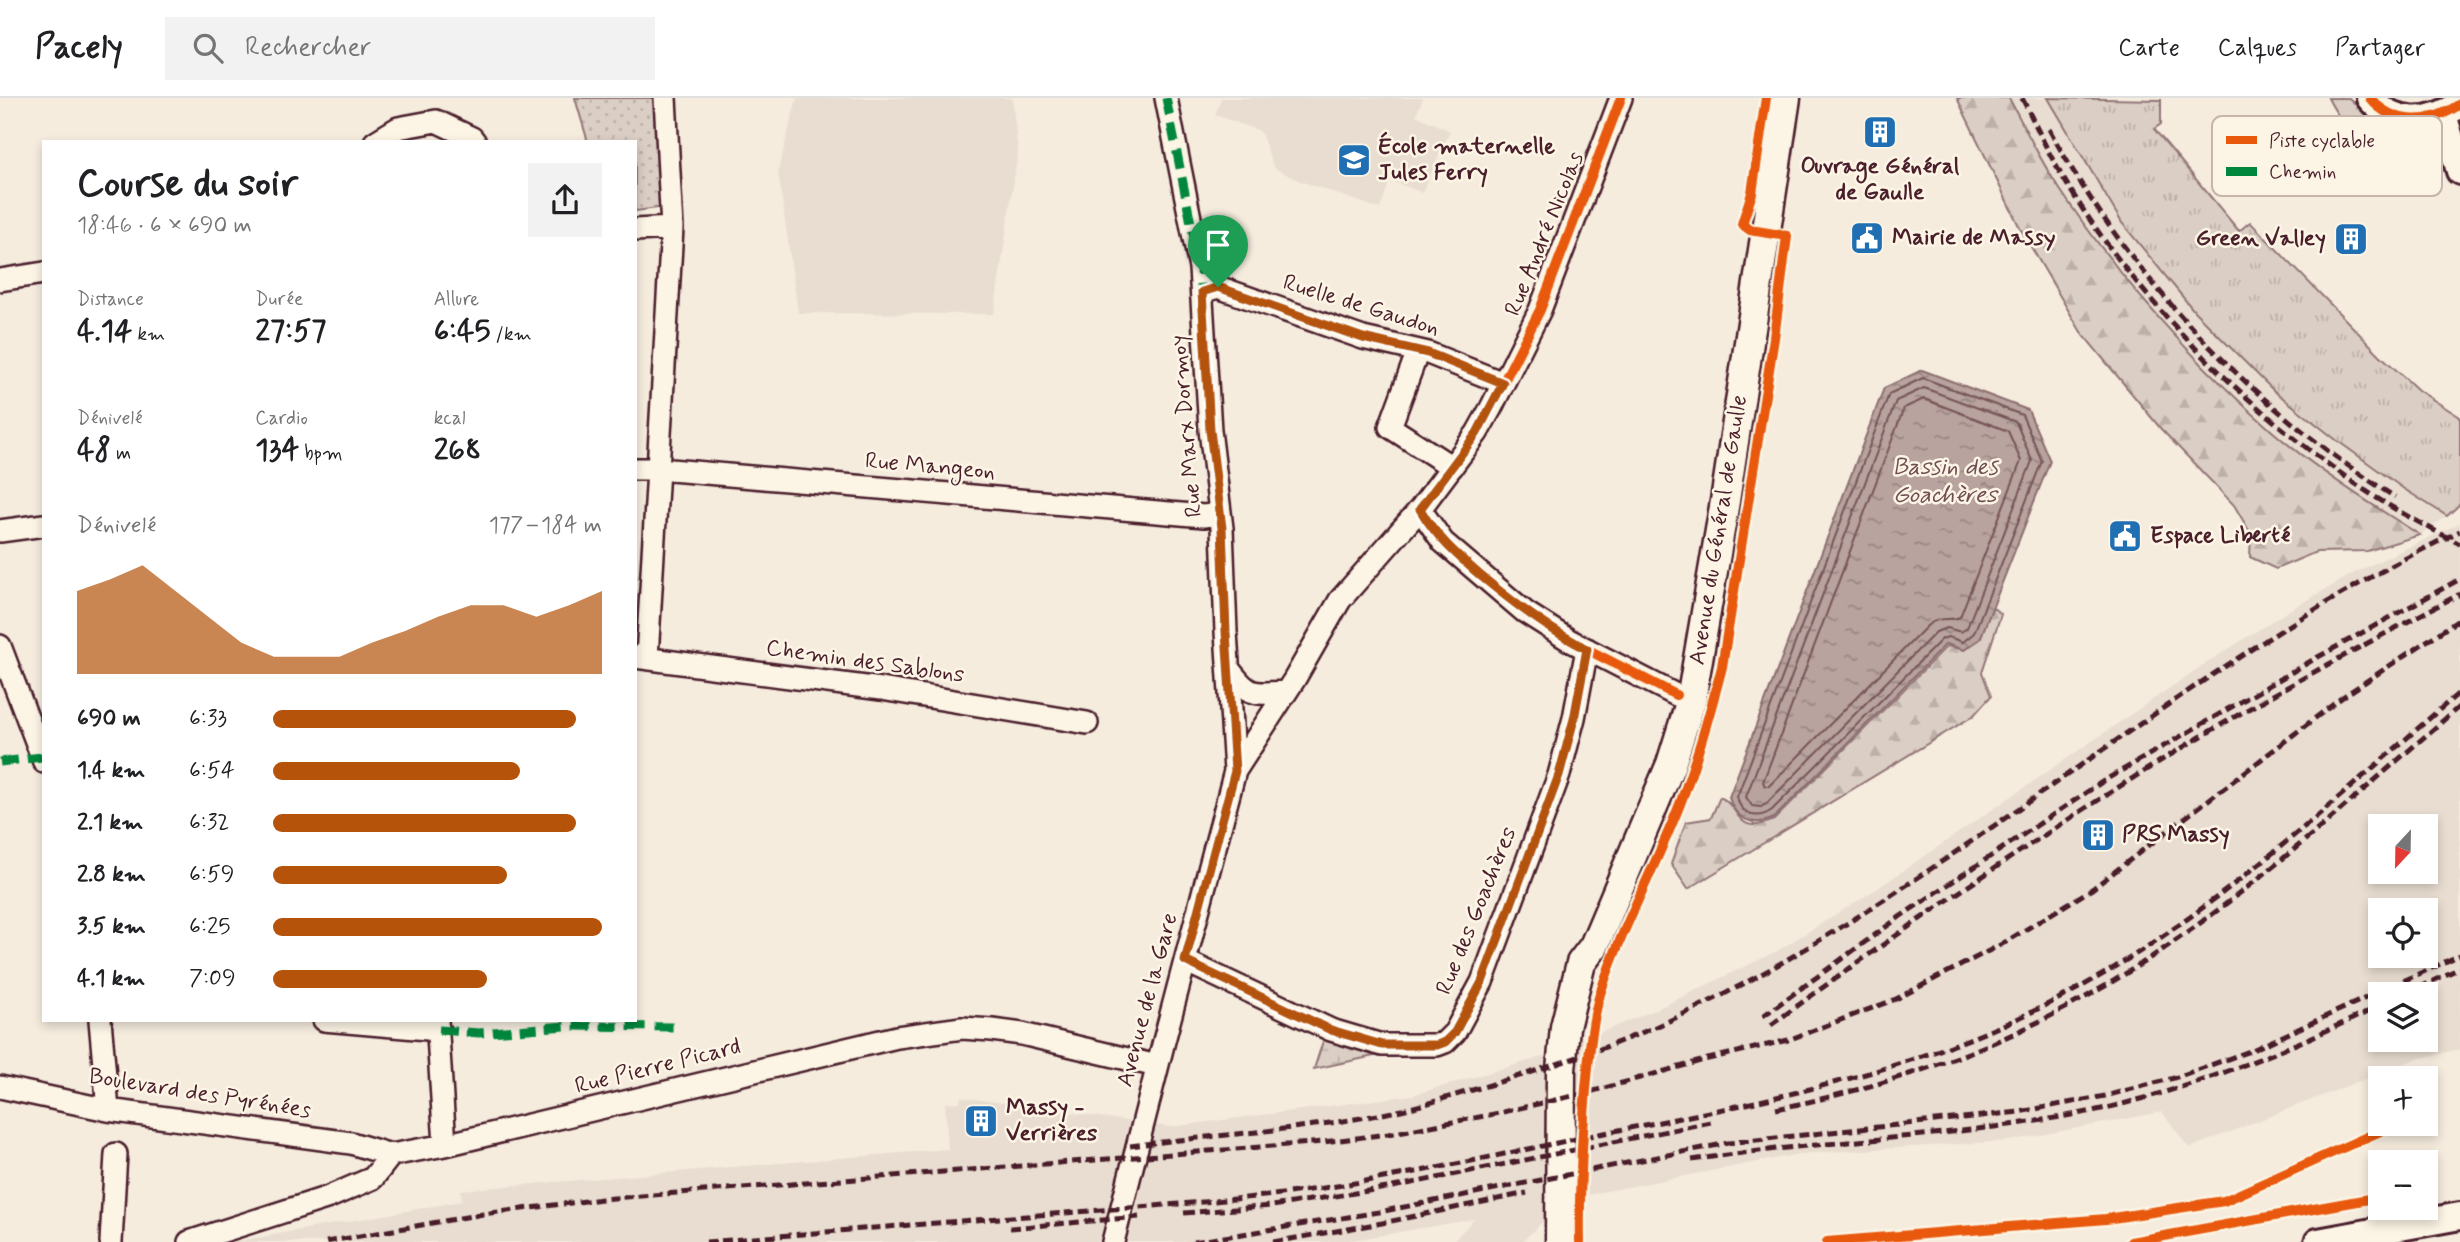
<!DOCTYPE html>
<html lang="fr">
<meta charset="utf-8">
<style>
:root{--surface:#fff;--page:#f2f2f2;--text:#202124;--muted:#757577;--line:#e0e0e0;--accent:#b45309}
body{margin:0;font-family:Mynerve,sans-serif;background:var(--page);color:var(--text);height:100vh;display:flex;flex-direction:column;font-size:26px;white-space:nowrap}
*{box-sizing:border-box;margin:0}
p{font-size:23px;color:var(--muted)}
.icon{flex:none;width:38px;height:38px;fill:none;stroke:currentColor;stroke-width:2;stroke-linecap:round;stroke-linejoin:round}
.map{position:relative;flex:1;overflow:hidden}
.panel{position:absolute;left:42px;top:42px;width:595px;height:882px;display:flex;flex-direction:column;background:var(--surface);border-radius:0px;box-shadow:0 4px 10px #0003}
.panel>*{flex:none}
.needle{width:46px;rotate:202deg}
.controls{position:absolute;left:2368px;top:716px;display:grid;gap:14px}
.controls a{display:grid;place-items:center;width:70px;height:70px;border-radius:0px;background:var(--surface);box-shadow:0 4px 10px #0003;font-size:35px}
.pin{position:absolute;display:grid;place-items:center;width:60px;height:60px;color:#fff;margin:-72px -30px;border-radius:50% 50% 50% 0;rotate:-45deg;box-shadow:0 0 7px #0007}
.pin .icon{rotate:45deg}
.round{display:grid;place-items:center;flex:none;width:74px;height:74px;border-radius:0px;background:var(--page)}
.head{display:flex;align-items:center;justify-content:space-between;height:119px;padding:0 35px}
h1{font-size:38px;font-weight:800;line-height:52px}
.figures{display:grid;grid-template-columns:repeat(3,1fr);gap:10px;height:119px;padding:7px 35px}
.figures div{display:grid;align-content:center}
.figures b{font-size:30px;font-weight:800}
.figures small{font-size:19px;font-weight:400}
.figures p{font-size:19px}
.chart{height:196px;padding:14px 35px}
.chart p{display:flex;justify-content:space-between}
.chart svg{width:100%;height:126px;margin-top:7px;fill:var(--accent);opacity:.7}
ul{padding:0 35px;list-style:none;font-size:23px}
li{display:grid;grid-template-columns:112px 84px 1fr;align-items:center;height:52px}
li i{height:18px;border-radius:9px;background:var(--accent)}
header{display:flex;align-items:center;gap:42px;box-sizing:border-box;height:98px;padding:0 35px;background:var(--surface);border-bottom:2px solid var(--line)}
header strong{font-size:33px}
nav{display:flex;gap:38px;margin-inline-start:auto;font-size:24px}
.search{width:490px;height:63px;background:var(--page);display:flex;align-items:center;gap:18px;box-sizing:border-box;padding:0 24px;border-radius:0px;color:var(--muted);font-size:26px}
.map>svg:first-child{display:block}
.built{fill:#e8ddd0;fill-rule:evenodd}
.grass{fill:url(#grass-tufts);stroke:#927678;stroke-width:2}
.forest{fill:url(#forest-firs);stroke:#927678;stroke-width:2}
.wetland{fill:url(#wetland-marsh);stroke:#927678;stroke-width:2}
.park{fill:url(#park-dots);stroke:#927678;stroke-width:2}
.water{fill:url(#water-ripples);stroke:#8c6e70;stroke-width:2}
.lines{fill:none;stroke-linecap:round;stroke-linejoin:round}
.shore{stroke:#765459;stroke-width:2}
.minor-casing{stroke:#4a1f2b;stroke-width:26}
.tertiary-casing{stroke:#4a1f2b;stroke-width:32}
.secondary-casing{stroke:#4a1f2b;stroke-width:33}
.minor{stroke:#fcf5e5;stroke-width:21}
.tertiary{stroke:#fcf5e5;stroke-width:26}
.secondary{stroke:#fcf5e5;stroke-width:28}
.rail{stroke:#4a1f2b;stroke-width:5;stroke-dasharray:10 5;stroke-linecap:butt}
.quiet{stroke:#00873e;stroke-width:9;stroke-dasharray:18 9;stroke-linecap:butt}
.cycleway-casing{stroke:#fcf5e5;stroke-width:15}
.cycleway{stroke:#e8590c;stroke-width:10}
.route-casing{stroke:#fff;stroke-width:14}
.route{stroke:#b45309;stroke-width:9}
.labels{text-anchor:middle;dominant-baseline:central;stroke-width:5;stroke-linejoin:round;paint-order:stroke}
.poi-label{font-size:23px;font-weight:bold;fill:#4a1f2b;stroke:#fcf5e5;text-anchor:start}
.street-label{font-size:23px;fill:#4a1f2b;stroke:#fcf5e5}
.water-label{font-size:24px;font-style:italic;fill:#704d53;stroke:#fcf5e5}
.key{fill:#fcf5e5;stroke:#c7b5ad;stroke-width:2}
.key-label{font-size:19px;fill:#4a1f2b}
</style>
<header>
<strong>Pacely</strong>
<div class="search"><svg class="icon" aria-label="search" viewBox="0 0 24 24"><circle cx="10" cy="10" r="6"/><path d="M15 15l6 6"/></svg>Rechercher</div>
<nav><a>Carte</a><a>Calques</a><a>Partager</a></nav>
</header>
<div class="map">
<svg width="2460" height="1144" viewBox="0 0 2460 1144">
<defs>
<pattern id="grass-tufts" width="24" height="20" patternUnits="userSpaceOnUse" patternTransform="scale(1.75)"><rect width="24" height="20" fill="#dbcec4"/><path d="M3 7l-1-3M5 7V3M7 7l1-3M15 17l-1-3M17 17v-4M19 17l1-3" fill="none" stroke="#bdb0a9"/></pattern>
<pattern id="forest-firs" width="22" height="20" patternUnits="userSpaceOnUse" patternTransform="scale(1.75)"><rect width="22" height="20" fill="#dbcec4"/><path d="M5 1l3.5 6h-7zM16 11l3.5 6h-7z" fill="#bdb0a9"/></pattern>
<pattern id="wetland-marsh" width="20" height="14" patternUnits="userSpaceOnUse" patternTransform="scale(1.75)"><rect width="20" height="14" fill="#dbcec4"/><path d="M1 5h8M5 5V1M11 12h8M15 12V8" fill="none" stroke="#bdb0a9"/></pattern>
<pattern id="park-dots" width="8" height="8" patternUnits="userSpaceOnUse" patternTransform="scale(1.75)"><rect width="8" height="8" fill="#dbcec4"/><path d="M2 2h.1M6 6h.1" fill="none" stroke="#bdb0a9" stroke-width="1.8" stroke-linecap="round"/></pattern>
<pattern id="water-ripples" width="26" height="14" patternUnits="userSpaceOnUse" patternTransform="scale(1.75)"><rect width="26" height="14" fill="#b8a39e"/><path d="M2 4q2-2 4 0t4 0M15 11q2-2 4 0t4 0" fill="none" stroke="#988481"/></pattern>
</defs>
<rect width="100%" height="100%" fill="#f5ecde"/>
<filter id="ink" filterUnits="userSpaceOnUse"><feTurbulence type="fractalNoise" baseFrequency=".0143" numOctaves="2"/><feDisplacementMap in="SourceGraphic" scale="14" xChannelSelector="R" yChannelSelector="G"/><feConvolveMatrix kernelMatrix="1 2 1 2 8 2 1 2 1" color-interpolation-filters="sRGB"/></filter>
<g filter="url(#ink)">
<path class="built" d="M797,0H1012L1018,54L994,216L798,215L778,73Z
M1221,0H1423L1416,17L1450,33L1422,95L1390,82L1380,111L1300,83L1274,70L1260,33L1215,17Z
M2009,0H2048L2122,126L2195,214L2273,292L2335,341L2404,391L2447,418L2420,437L2355,396L2273,334L2190,257L2117,173L2054,82Z
M2460,425V951L2416,961L2189,1050L2162,1014L2009,1043L1799,1056L1566,1101L1522,1144H1452L1474,1121L1342,1144H233L462,1103L461,1092L948,1051L945,1005L960,1004L961,999L1170,1029L1413,997L1542,959L1659,910L1779,852L1878,790L2203,567L2291,511L2358,473ZM2380,728H2426V774H2380ZM2380,812H2426V858H2380ZM2380,896H2426V942H2380Z"/>
<path class="grass" d="M2048,0L2161,2V26L2154,31L2239,133L2250,124L2380,257L2418,292L2460,319V406L2447,418L2404,391L2335,341L2273,292L2195,214L2122,125Z
M2328,0H2349C2379,30 2386,33 2428,43L2438,58C2388,60 2351,47 2328,0Z"/>
<path class="forest" d="M1957,0H2009C2024,28 2038,58 2055,84C2117,178 2188,259 2272,333C2317,372 2369,405 2420,437L2367,453L2316,454L2276,471L2250,459L2251,436L2234,407L2161,331L2081,234L2020,130Z
M1992,509L2001,516L1982,574L1991,598L1973,618L1688,791L1671,766L1686,724L1711,720L1720,699C1742,709 1734,739 1774,722L1947,548L1964,552L1980,541Z"/>
<path class="wetland" d="M1324,940L1364,952L1374,958L1314,971Z"/>
<path class="park" d="M575,0H658L666,109L635,113V44H588Z"/>
<path class="water" d="M1922,272L2028,312L2050,363L1980,541L1964,552L1946,546L1774,720C1754,730 1734,721 1729,699L1884,290Z"/>
<g class="lines">
<path class="shore" d="M1923,280L2022,317L2042,363L1974,535L1963,544L1948,539L1942,541L1772,712C1757,723 1741,717 1737,699L1889,296Z
M1924,290L2016,324L2032,363L1967,530L1961,534L1947,530L1936,534L1766,706L1761,709L1752,708L1746,699L1896,303Z
M1924,301L2008,333L2021,363L1960,519C1950,524 1941,517 1928,527L1769,688H1765L1763,684L1904,310Z"/>
<g class="minor-casing">
<path id="minor" d="M1166,0L1200,170L1210,332L1222,430L1226,534L1235,673
M375,44L398,30L436,23L472,40L475,44
M635,132L672,130
M0,182L44,175
M1202,194L1218,189L1363,240L1428,255L1503,285
M1418,253L1390,329L1452,369
M635,371H659L1204,418L1219,416
M1420,411L1443,444L1525,514L1569,542L1676,597
M0,433L44,427
M0,548L44,664
M635,559L881,591L1087,625
M647,560L672,130L665,0
M1229,571C1250,599 1253,596 1286,594
M1185,863L1331,932L1382,947H1437L1445,944L1455,934L1482,884L1559,677L1574,620L1587,551
M100,922L108,1012
M324,922L439,932
M437,922L445,1047
M0,989L108,1012L351,1045L391,1057
M111,1144L116,1056
M189,1144L329,1099L373,1080L391,1057L445,1047L897,939L962,930L992,932L1022,936L1157,968
M1113,1144L1164,943L1235,673L1294,582L1340,502L1420,411L1477,335L1491,310L1540,212L1621,0"/>
</g>
<g class="tertiary-casing">
<path id="tertiary" d="M2370,0C2394,29 2432,26 2460,6
M2443,17L2460,73
M2318,1144L2460,1118"/>
</g>
<g class="secondary-casing">
<path id="secondary" d="M1560,1144L1561,972L1565,929L1581,865L1594,848L1671,666L1691,602L1725,403L1786,0"/>
</g>
<use href="#minor" class="minor"/>
<use href="#tertiary" class="tertiary"/>
<use href="#secondary" class="secondary"/>
<path class="rail" d="M2022,0C2034,23 2045,48 2058,71C2131,198 2250,316 2372,397C2400,415 2430,430 2460,446
M2049,31C2129,179 2253,310 2395,399
M2405,896L2460,870
M1763,918L1901,818L2105,682L2318,559L2460,481
M1771,927C1882,846 1995,768 2111,694C2223,622 2342,558 2460,496
M1776,1011C1873,991 1968,961 2056,915C2207,838 2332,718 2460,608
M1130,1048C1219,1036 1310,1032 1397,1013C1421,1008 1445,1000 1469,993C1538,973 1608,951 1673,921C1771,876 1861,818 1950,758C2116,645 2278,520 2460,433
M1692,1062C1827,1041 1964,1040 2097,1012C2196,990 2289,951 2380,908
M1184,1115L1272,1108L1393,1089L1711,1024
M1010,1130L1139,1119
M326,1144L483,1116L602,1101L1324,1044L1388,1036L1485,1018L1590,994L1704,962L1788,942L1896,901L2002,846L2092,791L2344,598L2460,521
M706,1144C826,1134 945,1124 1065,1115C1134,1109 1204,1105 1273,1097C1386,1083 1498,1057 1609,1034C1767,1003 1917,974 2062,899C2207,824 2336,700 2460,594
M1193,1144L1379,1114L1728,1045L2019,1014L2105,998L2174,980L2250,953L2460,857
M1273,1144L1382,1125L1527,1095"/>
<path class="quiet" d="M1166,0L1200,170L1210,332L1222,430L1226,534
M0,664L42,659
M439,932L479,935L565,928L676,929"/>
<g class="cycleway-casing">
<path id="cycleway" d="M2370,0C2394,29 2432,26 2460,6
M1503,285L1540,212L1621,0
M1420,411L1443,444L1525,514L1569,542L1676,597
M1229,571L1235,673
M1185,863L1331,932L1382,947H1437L1445,944L1455,934L1482,884L1559,677L1574,620L1587,551
M1580,1144C1579,1093 1582,1042 1586,991C1589,959 1591,927 1600,896C1621,831 1655,770 1680,706C1697,662 1710,615 1722,569L1774,240L1787,138L1750,132L1742,126L1752,95L1766,0
M1827,1144L2106,1121L2224,1103L2396,1026
M2131,1144L2380,1099"/>
</g>
<use href="#cycleway" class="cycleway"/>
</g>
</g>
<g class="lines" filter="url(#ink)">
<g class="route-casing">
<path id="route" d="M1218,189L1363,240L1428,255L1503,285L1477,335L1420,411C1436,439 1457,457 1481,478C1515,506 1548,531 1587,551L1574,621L1559,677L1482,884L1455,934L1445,944L1437,947H1382L1331,932L1185,863L1235,673L1226,534L1222,430L1210,332L1202,194Z"/>
</g>
<use href="#route" class="route"/>
</g>
<defs>
<g id="building-square" transform="scale(1.75)"><rect x="-9" y="-9" width="18" height="18" rx="4" fill="#1f6fb2" stroke="#fcf5e5"/><path d="M-4-6H4V6H1V3H-1V6H-4ZM-2.5-4.3h1.7v1.8h-1.7ZM.8-4.3h1.7v1.8H.8ZM-2.5-1h1.7V.8h-1.7ZM.8-1h1.7V.8H.8Z" fill="#fff"/></g>
<g id="school-square" transform="scale(1.75)"><rect x="-9" y="-9" width="18" height="18" rx="4" fill="#1f6fb2" stroke="#fcf5e5"/><path d="M0-5L7-2L0 1L-7-2ZM-4 1L0 2.5L4 1V4Q0 6-4 4Z" fill="#fff"/></g>
<g id="civic-square" transform="scale(1.75)"><rect x="-9" y="-9" width="18" height="18" rx="4" fill="#1f6fb2" stroke="#fcf5e5"/><path d="M-.6-6.5H3V-4.5H.6V-3L4-1V1h2V6H-6V1h2V-1L-.6-3ZM-1.2 2.5V6h2.4V2.5Z" fill="#fff"/></g>
</defs>
<g fill-rule="evenodd">
<use href="#building-square" x="1880" y="34"/>
<use href="#school-square" x="1354" y="62"/>
<use href="#civic-square" x="1867" y="140"/>
<use href="#building-square" x="2351" y="141"/>
<use href="#civic-square" x="2125" y="438"/>
<use href="#building-square" x="2098" y="737"/>
<use href="#building-square" x="981" y="1023"/>
</g>
<g class="labels">
<g class="poi-label">
<text x="1378" y="49">École maternelle<tspan x="1378" dy="26">Jules Ferry</tspan></text>
<text x="1880" y="69" text-anchor="middle">Ouvrage Général<tspan x="1880" dy="26">de Gaulle</tspan></text>
<text x="1892" y="140">Mairie de Massy</text>
<text x="2326" y="141" text-anchor="end">Green Valley</text>
<text x="2150" y="438">Espace Liberté</text>
<text x="2122" y="737">PRS Massy</text>
<text x="1006" y="1010">Massy -<tspan x="1006" dy="26">Verrières</tspan></text>
</g>
<g class="street-label">
<text transform="translate(1545 136) rotate(-68)">Rue André Nicolas</text>
<text transform="translate(1361 208) rotate(17)">Ruelle de Gaudon</text>
<text transform="translate(1187 328) rotate(-95)">Rue Marx Dormoy</text>
<text transform="translate(930 369) rotate(5)">Rue Mangeon</text>
<text transform="translate(1719 432) rotate(-81)">Avenue du Général de Gaulle</text>
<text transform="translate(865 564) rotate(8)">Chemin des Sablons</text>
<text transform="translate(1477 813) rotate(-68)">Rue des Goachères</text>
<text transform="translate(1148 902) rotate(-75)">Avenue de la Gare</text>
<text transform="translate(658 969) rotate(-14)">Rue Pierre Picard</text>
<text transform="translate(200 996) rotate(9)">Boulevard des Pyrénées</text>
</g>
<g class="water-label">
<text x="1945" y="369">Bassin des<tspan x="1945" dy="28">Goachères</tspan></text>
</g>
</g>
<rect x="2212" y="18" width="230" height="80" rx="10" class="key"/>
<rect x="2226" y="38" width="31" height="8" fill="#e8590c"/>
<rect x="2226" y="69" width="31" height="9" fill="#00873e"/>
<g class="key-label">
<text x="2269" y="49">Piste cyclable</text>
<text x="2269" y="80">Chemin</text>
</g>
</svg>
<div class="controls">
<a><svg class="needle" viewBox="-14 -14 28 28"><path d="M0-13l5 13h-10z" fill="#e53935"/><path d="M0 13l5-13h-10z" fill="#757577"/></svg></a>
<a><svg class="icon" aria-label="locate" viewBox="0 0 24 24"><circle cx="12" cy="12" r="6"/><path d="M12 2v4M12 18v4M2 12h4M18 12h4"/></svg></a>
<a><svg class="icon" aria-label="layers" viewBox="0 0 24 24"><path d="M12 4l9 5-9 5-9-5zM3 14l9 5 9-5"/></svg></a>
<a>+</a>
<a>−</a>
</div>
<div class="pin" style="left:1218px;top:189px;background:#1e9e55"><svg class="icon" aria-label="arrive" viewBox="0 0 24 24"><path d="M6 21V4h12l-3 4 3 4H6"/></svg></div>
<section class="panel">
<div class="head"><div><h1>Course du soir</h1><p>18:46 · 6 × 690 m</p></div><a class="round"><svg class="icon" aria-label="share" viewBox="0 0 24 24"><path d="M12 15V3M7 8l5-5 5 5M5 13v7h14v-7"/></svg></a></div>
<div class="figures">
<div><p>Distance</p><b>4.14<small> km</small></b></div>
<div><p>Durée</p><b>27:57</b></div>
<div><p>Allure</p><b>6:45<small> /km</small></b></div>
</div>
<div class="figures">
<div><p>Dénivelé</p><b>48<small> m</small></b></div>
<div><p>Cardio</p><b>134<small> bpm</small></b></div>
<div><p>kcal</p><b>268</b></div>
</div>
<div class="chart"><p><span>Dénivelé</span>177–184 m</p>
<svg viewBox="0 0 160 44" preserveAspectRatio="none"><path d="M0 44V15L10 11L20 6L30 15L40 24L50 33L60 38L70 38L80 38L90 33L100 29L110 24L120 20L130 20L140 24L150 20L160 15V44z"/></svg>
</div>
<ul>
<li><b>690 m</b>6:33<i style="width:92%"></i></li>
<li><b>1.4 km</b>6:54<i style="width:75%"></i></li>
<li><b>2.1 km</b>6:32<i style="width:92%"></i></li>
<li><b>2.8 km</b>6:59<i style="width:71%"></i></li>
<li><b>3.5 km</b>6:25<i style="width:100%"></i></li>
<li><b>4.1 km</b>7:09<i style="width:65%"></i></li>
</ul>
</section>
</div>
